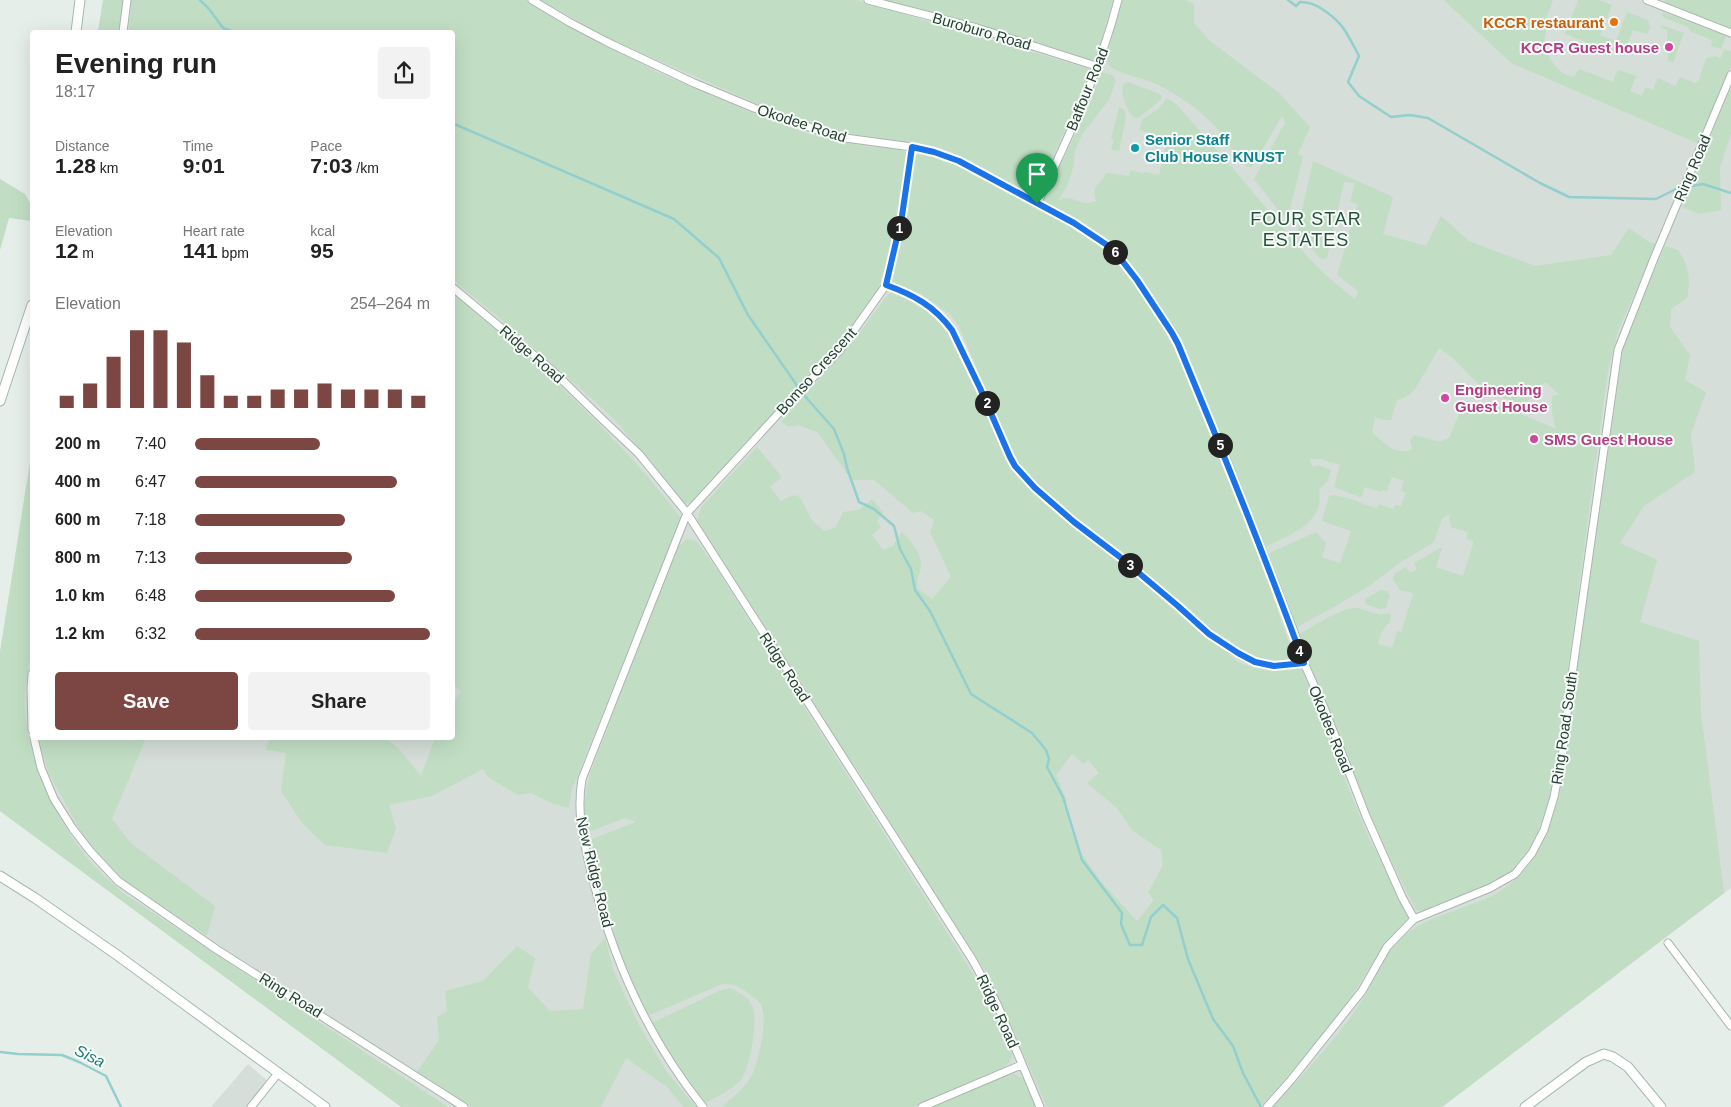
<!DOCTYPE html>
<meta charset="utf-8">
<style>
:root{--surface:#fff;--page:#f2f2f2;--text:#222;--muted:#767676;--accent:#7c4642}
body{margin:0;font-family:Arial,sans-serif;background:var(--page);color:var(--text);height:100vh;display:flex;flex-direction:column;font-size:19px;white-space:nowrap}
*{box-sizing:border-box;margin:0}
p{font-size:16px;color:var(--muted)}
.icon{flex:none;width:28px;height:28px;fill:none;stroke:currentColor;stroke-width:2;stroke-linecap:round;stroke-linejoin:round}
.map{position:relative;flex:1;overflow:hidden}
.sheet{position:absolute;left:30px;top:30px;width:425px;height:710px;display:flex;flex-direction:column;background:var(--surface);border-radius:5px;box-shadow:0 5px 20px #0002}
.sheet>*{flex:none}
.pin{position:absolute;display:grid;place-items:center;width:42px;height:42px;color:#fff;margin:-51px -21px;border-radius:50% 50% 50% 0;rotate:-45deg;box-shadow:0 0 5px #0007}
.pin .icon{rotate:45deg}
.km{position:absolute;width:25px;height:25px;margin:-12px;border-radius:50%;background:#222;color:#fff;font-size:14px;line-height:25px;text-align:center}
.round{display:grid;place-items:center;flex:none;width:52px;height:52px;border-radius:5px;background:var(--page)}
.head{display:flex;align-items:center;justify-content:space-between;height:85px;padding:0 25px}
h1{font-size:28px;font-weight:800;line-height:38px}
.figures{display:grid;grid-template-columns:repeat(3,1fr);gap:8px;height:85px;padding:5px 25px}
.figures div{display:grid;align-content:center}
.figures b{font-size:21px;font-weight:800}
.figures small{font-size:14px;font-weight:400}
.figures p{font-size:14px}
.chart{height:140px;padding:10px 25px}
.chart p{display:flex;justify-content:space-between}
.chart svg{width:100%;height:90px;margin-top:5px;stroke:var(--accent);stroke-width:6}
.cta{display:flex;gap:10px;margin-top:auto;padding:10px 25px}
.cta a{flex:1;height:58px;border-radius:5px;background:var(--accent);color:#fff;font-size:20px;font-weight:800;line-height:58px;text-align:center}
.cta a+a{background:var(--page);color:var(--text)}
ul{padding:0 25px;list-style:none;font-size:16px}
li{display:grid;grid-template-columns:80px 60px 1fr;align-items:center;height:38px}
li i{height:12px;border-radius:6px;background:var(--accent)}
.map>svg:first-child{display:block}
.built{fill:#d5ded8}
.green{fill:#c1dec4;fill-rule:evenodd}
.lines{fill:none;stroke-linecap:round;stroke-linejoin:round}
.stream{stroke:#92cfce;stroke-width:2.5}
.street-casing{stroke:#a9b6af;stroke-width:9}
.secondary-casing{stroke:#a5b9af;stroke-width:11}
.street{stroke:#fff;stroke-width:7}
.secondary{stroke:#fff;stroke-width:9}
.route-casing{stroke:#fff;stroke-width:10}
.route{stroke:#1a73e8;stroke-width:6}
.food-dot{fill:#e8710a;stroke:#f7fbf8;stroke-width:2}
.hotel-dot{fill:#d1479c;stroke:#f7fbf8;stroke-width:2}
.culture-dot{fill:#0f9aa8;stroke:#f7fbf8;stroke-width:2}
.labels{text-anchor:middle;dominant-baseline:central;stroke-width:4;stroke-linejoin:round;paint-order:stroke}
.food-label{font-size:15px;font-weight:bold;fill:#c56008;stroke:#f7fbf8;text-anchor:end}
.street-label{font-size:15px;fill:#264034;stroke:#f7fbf8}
.hotel-label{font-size:15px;font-weight:bold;fill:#b23c85;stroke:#f7fbf8;text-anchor:start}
.culture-label{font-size:15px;font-weight:bold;fill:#0d838f;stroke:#f7fbf8;text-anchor:start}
.water-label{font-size:16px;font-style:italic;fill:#237978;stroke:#f7fbf8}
.quarter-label{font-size:18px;letter-spacing:1px;fill:#23513d;stroke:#f7fbf8}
</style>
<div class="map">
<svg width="1731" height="1107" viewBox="0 0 1731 1107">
<rect width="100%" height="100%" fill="#e6eee9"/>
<path class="built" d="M103,0H1731V888L1442,1107H402L0,811V652L32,450V738H452V32H98Z
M248,1064L269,1082L250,1107H211Z"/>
<path class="green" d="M103,0H123L119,32H98Z
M131,0H526L579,31L659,73L743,109L805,133L870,147L894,148L906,152L905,170L893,243L879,287L866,311L823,362L694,503L683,504L666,480L612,417L509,326L453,280L452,32H129Z
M541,0H856L1083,67L1087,68L1090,72L1087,83L1057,148L1032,194H1028L986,169L939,147L845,133L760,105L610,39Z
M883,0H1113L1096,58L1091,60L983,26Z
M1122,0H1186L1194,4V23L1210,41L1279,93L1310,127L1298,154L1303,157L1289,213L1285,216L1281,214L1254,179L1285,123L1282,116L1252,167H1247C1234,155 1226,138 1214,125C1199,109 1174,92 1154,83C1142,77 1116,74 1108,64L1107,56Z
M1444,0H1553L1546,19L1550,21C1547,29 1543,37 1545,45C1547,58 1560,76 1574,77L1579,69L1613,82L1618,70L1636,76L1630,91L1642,96L1645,87L1653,90L1658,78L1675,86L1680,77L1695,83L1698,82L1706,58L1715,56L1721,58L1724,50L1731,51V66L1699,144L1511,63Z
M1578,0H1599L1612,5L1600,35L1616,41L1627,12L1648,20L1650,28L1647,34L1633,30L1623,56L1565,34Z
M1665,0H1731V29L1664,4Z
M1663,12L1726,36L1721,49L1711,46L1712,40L1692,32L1688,27L1665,18L1662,16Z
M1661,25L1684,33L1673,63L1668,61L1667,30L1660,27Z
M1101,72L1112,75L1116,80L1109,100L1083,133L1075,151L1073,168L1067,186L1058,201C1060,200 1063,198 1066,198C1076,198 1083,207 1096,201C1091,184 1100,186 1106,173L1129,176L1131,170L1143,174L1144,172L1159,175L1168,138L1139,130L1142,120L1158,109L1167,98L1176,104C1203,135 1231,165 1257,197C1289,235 1314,269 1355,299L1358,291L1337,275L1358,204L1350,202L1355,183L1344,182L1327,258L1323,259L1319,257L1297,233L1313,161L1393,197L1383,234L1426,246L1441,216L1469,241L1535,266L1611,255L1629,228L1649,242L1656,244L1618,331L1608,370L1567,675L1559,755L1546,810L1536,836L1527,852L1511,872L1495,882L1422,912L1416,910C1369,822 1335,728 1298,635C1310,628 1342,607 1355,608C1366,608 1377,618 1389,613L1391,615L1389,624H1387L1381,633L1378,644L1392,648L1397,631L1401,632L1413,595L1412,593L1400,590L1393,579L1394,574L1406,567L1410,573L1417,569L1414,563L1440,548H1442L1436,567L1463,576L1474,541L1466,539L1468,532L1454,528L1452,529L1449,519L1450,515H1447L1442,519L1434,542L1401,562L1369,586L1334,607L1295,628L1265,555L1316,532L1326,543L1322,557L1340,563L1351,531L1322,521L1329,496C1338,492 1366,506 1377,508L1379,504L1393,509L1395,505L1401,506L1406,493L1401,490L1404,481L1392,477L1387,491L1382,490L1381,492L1365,487L1362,496L1360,497L1334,487L1340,465L1320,459H1310L1312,466L1316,467L1317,465L1328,469L1331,471L1327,482L1319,489C1326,523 1289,535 1265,547L1178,336L1146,285L1134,268L1111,242L1070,215L1042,201L1088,109ZM1439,348C1455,358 1466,373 1481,386C1494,396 1509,400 1525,404L1545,382L1559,394L1552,396V412L1556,429L1495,403L1492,413L1464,402L1449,438L1440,442L1415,435L1410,440L1412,449C1396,457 1383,442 1372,432L1375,417L1383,420H1391L1397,400L1406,397L1414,391Z
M1128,82L1160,94L1162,97L1161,100L1138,118L1133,117C1127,111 1120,93 1123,84Z
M1731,91V134L1720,167L1721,210L1700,214L1682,207L1729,92Z
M1119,107L1124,109L1126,117L1119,151L1111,149L1114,140L1111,139Z
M921,152L952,162L1078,230L1109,253L1139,290L1161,323L1180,361L1260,557L1294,658C1258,667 1245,655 1216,635L1044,493L1023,471L1010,449L967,345L959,327L951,315L921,294L890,283L902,234L914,157Z
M0,179L25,194L30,203L31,221L9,218L0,250Z
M1665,246L1678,250C1689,266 1691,279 1687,298L1671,309L1670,327L1690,355L1685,380L1706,392L1691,434L1695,472L1644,506L1620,543L1657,560L1640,622L1699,641L1701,713L1724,893L1442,1107H1273C1305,1072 1337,1039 1363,999C1373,983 1380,964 1391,950C1415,920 1438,918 1469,905C1478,902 1489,898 1497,893C1551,861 1564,789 1568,732L1622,353L1631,325Z
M891,292L904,296L932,314L943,323L953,337L1017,473L1043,500L1238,662C1258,670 1278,675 1298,666H1301L1305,672L1325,730L1335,748L1346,782L1370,841L1392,879L1410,918L1409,921C1378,946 1362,984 1338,1016C1315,1048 1286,1077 1260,1107H1047L999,999L984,969L943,907L861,775L828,728L804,687L699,528L697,522L701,507L757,447L782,477L770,487L781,501C802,489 800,498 809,515C812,521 819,526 824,531L835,528L843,512L859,510L872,499L883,512L877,521L881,527L872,535L883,550L893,546L902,532C910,540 922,554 921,566C920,576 915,577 918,589L932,599L951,577L930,532L934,520L921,511L913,513L874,480H852L817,432L798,425L789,427L781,422L855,339L886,297ZM1072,754L1083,764L1088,760L1099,773L1087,783L1117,808L1132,830L1161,850L1163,865L1148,893L1154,900L1137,921L1102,883L1078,849L1068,821L1066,798L1056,775Z
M453,294C516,344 578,400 632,459C650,478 665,498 681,518L572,789L569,808L554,804L531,793L518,795L488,777L483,769L432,796L389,805L396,829L387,853L325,845L302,823L281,791L286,753L266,750L270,738H386L399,749L421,776L435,738H452L453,703L461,692L452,682Z
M32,450C32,512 35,574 32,636C32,661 22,685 25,711C29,760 52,811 81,850C93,866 108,880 123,893L448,1107H401L0,811V652Z
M687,539L694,540L698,543L718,571L960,953L988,999L1012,1052C1013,1061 1006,1066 999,1070L914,1107H722C733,1097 747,1086 753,1073C759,1057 770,1015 759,1002C756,998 750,995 747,992C738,986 732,984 722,984L650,1015L646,1012L621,959L589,840L636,822L625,818L591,831C578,821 587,785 591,771L669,567L679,546Z
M1381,590L1387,591L1390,596L1386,608L1380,609L1365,604V599Z
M38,738H146L112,819L132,844L215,906L207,936L128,885L107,866L87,843L49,774Z
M605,938L614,972L638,1023L666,1071L696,1107H684L667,1087L626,1058L601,1107H471L417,1072L439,1040L437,1017L447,1011L445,991L483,981L517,946L535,958L528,988L550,1011L583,1009L591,954Z
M730,988C739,992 750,998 753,1008C758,1021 750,1068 741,1080C732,1090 716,1097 705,1103L689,1085L652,1023L719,991Z
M1014,1074L1025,1079L1037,1107H931L999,1077Z"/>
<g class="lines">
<path class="stream" d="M200,0L209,9L223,28L234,32
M1288,0L1296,6L1300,2C1309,2 1314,4 1322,9C1344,23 1347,34 1359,56L1348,82L1359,96L1391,117L1410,115L1428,118L1540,183L1569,197L1656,199L1676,189L1703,184L1731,193
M452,123L674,219L719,258L748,315L798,387
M803,394L834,429L844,454L847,468L859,502L874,509L894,526L900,549L911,569L915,590L930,611L971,694L1032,733L1046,750L1049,759L1047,767L1063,797L1082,860L1122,913L1121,924L1130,945H1142L1151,917L1163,905L1177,918L1188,959L1213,1019L1233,1046L1243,1073L1261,1107
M0,1052L18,1054L62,1055L79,1062L106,1076L121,1107"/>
<g class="street-casing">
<path id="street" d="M532,0L569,22L607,42L694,83L754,108L838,137L912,147L934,152L959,161L1074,223L1113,249L1137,280L1173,333L1178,344L1225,456L1294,632L1304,663L1325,710L1366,816L1402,897L1414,919
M868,0L977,28L1096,66
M1647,0L1731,33
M123,32L127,0
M1037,204C1068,138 1100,71 1118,0
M886,285C908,292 928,302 944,320C953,329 958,342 963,353C981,387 996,422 1010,457C1020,475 1036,489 1051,502C1077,525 1105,545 1131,567C1147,580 1163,592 1178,606C1202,627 1225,650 1255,662C1272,668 1287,665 1304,663
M452,287L554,372L600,417L639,454L687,513L972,959L997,1004L1040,1107
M32,674L31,688L32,730
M34,738L41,768L54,799L73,829L90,851L118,881L216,949L464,1107
M1668,943L1731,1026
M251,1107L279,1072
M703,1107C649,1040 613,959 592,876C584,841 576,815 582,779L687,513L789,402L840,350L886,285L902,216L912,147
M922,1107L1021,1065
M1267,1107L1291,1080L1362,991L1387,947L1414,919L1490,888L1515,874L1532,853L1544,830L1554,797L1563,751L1568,703L1618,350L1653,261L1731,75"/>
</g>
<g class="secondary-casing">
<path id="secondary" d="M76,32L80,0
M0,401L32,305
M0,876L35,898L117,955L325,1107
M1525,1107L1586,1062L1604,1054L1613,1057L1628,1067L1661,1107"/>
</g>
<use href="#street" class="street"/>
<use href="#secondary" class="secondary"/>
</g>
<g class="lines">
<g class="route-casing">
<path id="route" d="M912,147L934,152L959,161L1074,223L1113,249L1137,280L1172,333L1178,344C1222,449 1264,555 1304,663L1274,666L1255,662L1238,653L1209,634L1178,606L1120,557L1074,522L1035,488L1015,466L1010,457L980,388L952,330C934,306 914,295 886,285L902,216Z"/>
</g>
<use href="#route" class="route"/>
</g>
<circle class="food-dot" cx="1614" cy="22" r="5"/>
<g class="hotel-dot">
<circle cx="1669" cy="47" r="5"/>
<circle cx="1445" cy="398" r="5"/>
<circle cx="1534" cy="439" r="5"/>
</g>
<circle class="culture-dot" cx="1135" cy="148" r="5"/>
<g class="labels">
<g class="food-label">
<text x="1604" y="22">KCCR restaurant</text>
</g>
<g class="street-label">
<text transform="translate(982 31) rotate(16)">Buroburo Road</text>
<text transform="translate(1087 89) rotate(-68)">Baffour Road</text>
<text transform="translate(802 123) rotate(18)">Okodee Road</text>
<text transform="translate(1692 168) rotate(-67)">Ring Road</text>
<text transform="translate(532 354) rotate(41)">Ridge Road</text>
<text transform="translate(816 371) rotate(-48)">Bomso Crescent</text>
<text transform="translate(785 667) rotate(57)">Ridge Road</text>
<text transform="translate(1564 728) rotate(-82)">Ring Road South</text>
<text transform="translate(1331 729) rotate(68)">Okodee Road</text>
<text transform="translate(595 872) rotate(76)">New Ridge Road</text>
<text transform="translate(291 995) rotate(32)">Ring Road</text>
<text transform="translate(998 1011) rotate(65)">Ridge Road</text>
</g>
<g class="hotel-label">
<text x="1659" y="47" text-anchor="end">KCCR Guest house</text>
<text x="1455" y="389">Engineering<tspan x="1455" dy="17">Guest House</tspan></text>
<text x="1544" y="439">SMS Guest House</text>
</g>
<g class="culture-label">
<text x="1145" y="139">Senior Staff<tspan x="1145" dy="17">Club House KNUST</tspan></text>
</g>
<g class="water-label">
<text transform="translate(90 1056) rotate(26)">Sisa</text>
</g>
<g class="quarter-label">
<text x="1306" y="219">FOUR STAR<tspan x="1306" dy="21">ESTATES</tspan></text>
</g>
</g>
</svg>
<div class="pin" style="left:1037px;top:204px;background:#1e9e55"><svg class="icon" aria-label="arrive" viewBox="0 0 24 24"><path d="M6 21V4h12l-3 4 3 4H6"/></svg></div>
<b class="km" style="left:899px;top:228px">1</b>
<b class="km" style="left:987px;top:403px">2</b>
<b class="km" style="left:1130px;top:565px">3</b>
<b class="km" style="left:1299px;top:651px">4</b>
<b class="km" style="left:1220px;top:445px">5</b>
<b class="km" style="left:1115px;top:252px">6</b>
<section class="sheet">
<div class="head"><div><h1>Evening run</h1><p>18:17</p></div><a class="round"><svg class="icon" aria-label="share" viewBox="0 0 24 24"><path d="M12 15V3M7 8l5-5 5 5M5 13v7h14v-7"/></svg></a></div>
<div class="figures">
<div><p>Distance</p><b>1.28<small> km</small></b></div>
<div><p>Time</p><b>9:01</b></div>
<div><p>Pace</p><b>7:03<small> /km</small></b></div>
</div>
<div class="figures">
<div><p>Elevation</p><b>12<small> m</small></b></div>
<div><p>Heart rate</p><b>141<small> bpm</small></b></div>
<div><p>kcal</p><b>95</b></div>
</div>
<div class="chart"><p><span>Elevation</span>254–264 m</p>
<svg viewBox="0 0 160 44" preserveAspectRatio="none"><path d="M5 44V38M15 44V32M25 44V19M35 44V6M45 44V6M55 44V12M65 44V28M75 44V38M85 44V38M95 44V35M105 44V35M115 44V32M125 44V35M135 44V35M145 44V35M155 44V38"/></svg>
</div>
<ul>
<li><b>200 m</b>7:40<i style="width:53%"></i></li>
<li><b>400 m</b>6:47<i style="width:86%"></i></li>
<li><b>600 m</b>7:18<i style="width:64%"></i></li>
<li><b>800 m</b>7:13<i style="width:67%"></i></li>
<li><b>1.0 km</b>6:48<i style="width:85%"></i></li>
<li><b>1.2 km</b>6:32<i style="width:100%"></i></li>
</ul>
<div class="cta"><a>Save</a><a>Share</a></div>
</section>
</div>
